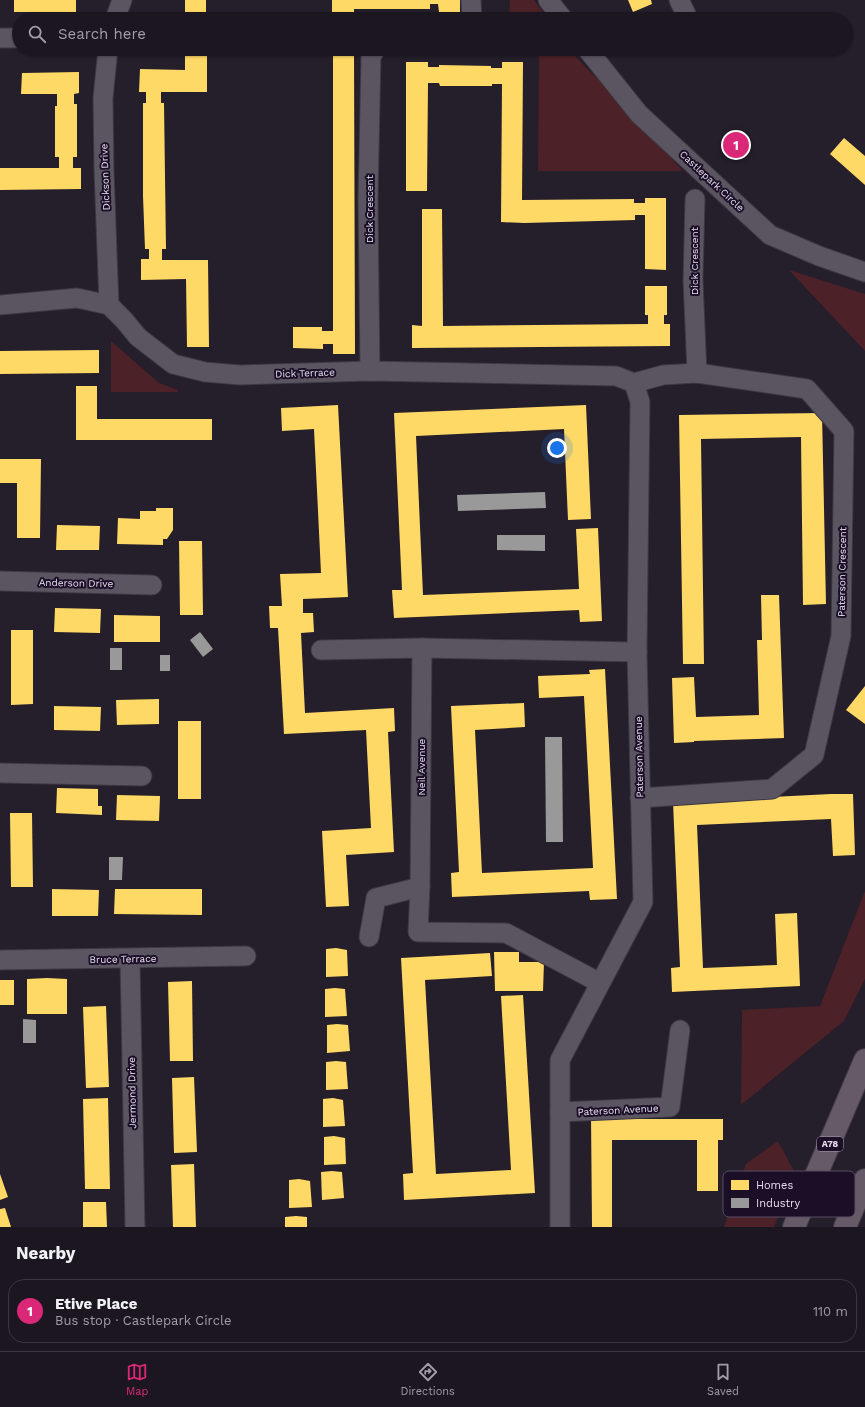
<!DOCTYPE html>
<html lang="en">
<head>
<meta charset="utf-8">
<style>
  body { margin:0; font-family:"Work Sans",sans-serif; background:#29232d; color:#f1f3f6 }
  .you { position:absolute; left:557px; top:448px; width:14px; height:14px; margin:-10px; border:3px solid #fff; border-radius:50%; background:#1a73e8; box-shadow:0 0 0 6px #1a73e833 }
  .badge { display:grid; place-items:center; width:26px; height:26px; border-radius:50%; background:#db2777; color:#fff; font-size:13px; font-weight:700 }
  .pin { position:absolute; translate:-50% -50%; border:2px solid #fff; box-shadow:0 1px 4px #0006 }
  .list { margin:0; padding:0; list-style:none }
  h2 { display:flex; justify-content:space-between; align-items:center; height:52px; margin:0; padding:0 16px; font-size:17px }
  h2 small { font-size:13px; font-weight:400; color:#a09fa5 }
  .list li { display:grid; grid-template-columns:26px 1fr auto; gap:12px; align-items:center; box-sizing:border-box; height:64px; margin:0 8px 8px; padding:0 8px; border:1px solid #3a353e; border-radius:16px }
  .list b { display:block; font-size:15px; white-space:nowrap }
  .list p { margin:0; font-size:13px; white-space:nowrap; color:#a09fa5 }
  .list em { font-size:13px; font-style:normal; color:#a09fa5 }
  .icon { flex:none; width:22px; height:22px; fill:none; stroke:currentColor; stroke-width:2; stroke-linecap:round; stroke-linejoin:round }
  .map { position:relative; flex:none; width:865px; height:1227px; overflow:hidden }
  .search { position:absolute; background:#1c1620; box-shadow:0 1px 3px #0004; left:12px; right:12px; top:12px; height:44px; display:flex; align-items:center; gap:10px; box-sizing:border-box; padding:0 14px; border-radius:22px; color:#a09fa5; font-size:15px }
  .sheet { height:124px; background:#1c1620 }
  nav { display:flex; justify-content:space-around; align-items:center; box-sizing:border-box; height:56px; border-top:1px solid #3a353e; background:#1c1620; font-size:11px; color:#a09fa5 }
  nav a { display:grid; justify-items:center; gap:2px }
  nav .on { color:#db2777 }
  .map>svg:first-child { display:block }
  .green { fill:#4c2127 }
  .homes { fill:#ffd966 }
  .industry { fill:#999 }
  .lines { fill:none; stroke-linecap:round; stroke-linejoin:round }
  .street-casing { stroke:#3d3843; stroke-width:21 }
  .highway-casing { stroke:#3d3843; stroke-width:24 }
  .street { stroke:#5b5561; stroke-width:19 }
  .highway { stroke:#655a66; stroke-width:22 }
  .labels { text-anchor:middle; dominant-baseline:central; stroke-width:4; stroke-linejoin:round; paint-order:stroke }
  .shield { fill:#1b0f27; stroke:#aaa1b4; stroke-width:1 }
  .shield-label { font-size:9px; font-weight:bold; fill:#e7e0f1 }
  .street-label { font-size:10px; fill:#e7e0f1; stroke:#1b0f27 }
  .key { fill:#1b0f27; stroke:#584e64; stroke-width:1 }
  .key-label { font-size:11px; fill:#e7e0f1 }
</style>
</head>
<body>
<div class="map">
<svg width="865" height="1227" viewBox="0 0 865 1227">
  <rect width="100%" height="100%" fill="#251e2b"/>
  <g class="green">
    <path d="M510,0h24l14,19h-39z"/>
    <path d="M539,49h31l7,9 35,36 71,77h-145z"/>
    <path d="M789,270l76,24v57z"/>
    <path d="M111,341l48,42 19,7v2h-67z"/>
    <path d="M865,891v88l-21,42 -103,84 1,-95 78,-4z"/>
    <path d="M778,1141l18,34 -22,52h-50l22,-63z"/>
  </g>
  <g class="homes">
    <rect x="14" y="0" width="62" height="12"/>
    <rect x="185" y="0" width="21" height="19"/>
    <path d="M332,0h128v12h-21l-1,-8h-8v5h-76v10h-22z"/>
    <path d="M628,0h23l1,4 -19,8z"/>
    <path d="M185,49h22v43h-46v11h3l2,146h-4v11h46l1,87h-22l-1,-68 -45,1v-21h8v-10h-4l-2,-53v-93h3v-11h-7l1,-23 45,1z"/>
    <path d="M333,49h21l1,305h-22v-10h-10v5l-30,-1v-21h29v4h11z"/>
    <path d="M406,62h22v5h11v-2l52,1v2h11v-6h21l-1,138 112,-1v4h11v-5h21v72l-21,-1v-54h-10v5l-111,3 -23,-1 1,-138h-10v2h-52l-1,-3h-11l-1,108h-21z"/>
    <path d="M79,72v21l-5,1v10h3v53h-4v11h8v21l-81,1v-22h59v-11h-4v-51h2v-12h-36l1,-21z"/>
    <path d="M844,138l21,18v29l-35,-31z"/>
    <path d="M422,209h20l1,117 205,-2v-9h-3v-29h22v29h-3v9h6v22l-258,2v-23l10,1z"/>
    <path d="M99,350v23l-99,1v-23z"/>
    <path d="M76,386h21v33h115v21h-136z"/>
    <path d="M338,405l10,192 -45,2v14h10l1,19 -13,1 4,80 89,-5 1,23 -7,1 6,120 -48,3 3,51 -23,1 -4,-76 49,-3 -5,-98 -82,4 -6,-106h-8l-1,-22h13l-2,-32 41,-1 -7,-144 -32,2 -1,-23z"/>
    <path d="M586,405l5,114 -23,1 -4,-91 -148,7 7,159 156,-6 -3,-60 22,-1 4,93 -22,1 -1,-12 -185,8 -2,-28h10l-8,-177z"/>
    <path d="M822,413l4,191 -23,1 -2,-168 -100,2 3,225h-21l-4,-249z"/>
    <path d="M0,459h41l-1,79h-23v-55h-17z"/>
    <path d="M156,508h17v22l-6,9h-4v6l-46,-1 1,-26 22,1v-8h16z"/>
    <path d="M57,525l43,1 -1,24h-43z"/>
    <path d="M179,541h23l1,74h-23z"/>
    <path d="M761,595h18l5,143 -90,3v1l-20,1 -2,-65 22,-1 2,40 63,-2 -2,-75h5z"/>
    <path d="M55,608l46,1 -1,24 -46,-1z"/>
    <path d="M114,615l46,1v26h-46z"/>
    <path d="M11,630h22v74l-22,1z"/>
    <path d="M605,669l12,230 -27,1 -1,-9 -137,6 -1,-24 8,-1 -8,-166 73,-3 1,24 -50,3 7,143 111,-5 -9,-172 -45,2 -1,-22 52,-2 -1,-4z"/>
    <path d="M865,686v38l-19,-14z"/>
    <path d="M159,699v25l-42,1 -1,-25z"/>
    <path d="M54,706l47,1 -1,24 -46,-1z"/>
    <rect x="178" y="721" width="23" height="78"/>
    <path d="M57,788l41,1v17h4v9l-46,-2z"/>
    <path d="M831,794h22l2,61 -22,1 -2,-37 -134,6 6,143 74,-3 -2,-51 22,-1 3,73 -128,6 -1,-24 9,-1 -7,-165z"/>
    <path d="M117,795l43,1 -1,25 -43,-1z"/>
    <path d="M10,813h22l1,74h-22z"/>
    <path d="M52,889l47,1 -1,26h-46z"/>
    <path d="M115,889h87v26l-88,-1z"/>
    <path d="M336,948l11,2 1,26 -22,1v-28z"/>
    <path d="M494,952h25v10h25l-1,29h-48z"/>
    <path d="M490,953l2,23 -67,4 11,194 75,-4 -10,-174 22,-1 12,198 -131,7 -1,-26 10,-1 -12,-215z"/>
    <path d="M47,978l20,1v35h-40v-35z"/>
    <rect x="0" y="980" width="14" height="25"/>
    <path d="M192,981l1,80h-23l-2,-79z"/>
    <path d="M335,988l10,1 2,27 -22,1v-28z"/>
    <path d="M106,1006l3,81 -23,1 -3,-81z"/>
    <path d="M337,1024l11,1 2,26 -23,2v-28z"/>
    <path d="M336,1061l10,1 2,27 -22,1v-28z"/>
    <path d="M194,1077l3,75 -23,1 -2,-75z"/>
    <path d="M108,1098l2,91h-25l-2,-90z"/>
    <path d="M333,1098l10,2 2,26 -22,1v-28z"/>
    <path d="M591,1115h20v4h112v21h-5v51h-21v-51h-85v87h-20z"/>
    <path d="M334,1136l11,2 1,26 -22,1v-28z"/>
    <path d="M194,1164l2,63h-23l-2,-62z"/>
    <path d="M332,1171l10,1 2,26 -22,2 -1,-28z"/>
    <path d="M0,1174l8,23 -8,3z"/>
    <path d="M299,1179l11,2 2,26 -23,1v-28z"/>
    <path d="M83,1202h23l1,25h-24z"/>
    <path d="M5,1208l6,19h-11v-18z"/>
    <path d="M296,1216l11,1v10h-22v-10z"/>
  </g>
  <g class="industry">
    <path d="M545,492l1,16 -88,3 -1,-16z"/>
    <path d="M497,535h48v16l-48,-1z"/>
    <path d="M200,632l13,17 -10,8 -13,-17z"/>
    <rect x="110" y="648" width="12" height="22"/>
    <rect x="160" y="655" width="10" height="16"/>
    <path d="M545,737h17l1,105h-17z"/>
    <path d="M109,857h14l-1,23h-13z"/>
    <path d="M23,1019l13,1v23h-13z"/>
  </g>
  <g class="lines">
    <g class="street-casing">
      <g id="street">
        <path d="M471,0l1,19"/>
        <path d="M548,0l15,19"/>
        <path d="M679,0l7,14"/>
        <path d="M115,19l7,-19"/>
        <path d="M0,38h19"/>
        <path d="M108,49l-5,49 1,73 5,134"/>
        <path d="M587,49l52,65 131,121 49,21 46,16"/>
        <path d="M695,199l-2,81 4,93"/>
        <path d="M0,305l77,-7 32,7 15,15 14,17 35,27 32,8 35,3 130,-4 246,5 18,7"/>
        <path d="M370,371l-2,-171 3,-144 5,-7"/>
        <path d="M634,383l29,-8 34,-2 110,16 37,42 -3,205 -27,119 -42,34 -132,9"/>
        <path d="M0,581l152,4"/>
        <path d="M422,648l-2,239 -2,45 88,1 94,50"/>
        <path d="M321,650l101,-2 215,4"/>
        <path d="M0,773l142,3"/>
        <path d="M369,937l7,-39 44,-11"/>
        <path d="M130,959l5,268"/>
        <path d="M0,960l246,-4"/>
        <path d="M560,1112l110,-5 10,-77"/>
        <path d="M560,1227v-167l83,-158 -6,-250 3,-250 -6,-19"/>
      </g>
    </g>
    <g class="highway-casing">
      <g id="highway">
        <path d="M794,1227l71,-167"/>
        <path d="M845,1227l20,-47"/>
      </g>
    </g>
    <use href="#street" class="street"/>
    <use href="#highway" class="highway"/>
  </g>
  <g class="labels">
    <rect class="shield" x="817" y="1137" width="26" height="14" rx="3"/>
    <g class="shield-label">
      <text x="830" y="1144">A78</text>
    </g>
    <g class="street-label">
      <text transform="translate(105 177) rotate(-92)">Dickson Drive</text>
      <text transform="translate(712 181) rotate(43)">Castlepark Circle</text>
      <text transform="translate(369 209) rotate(-90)">Dick Crescent</text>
      <text transform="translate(694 261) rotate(-90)">Dick Crescent</text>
      <text transform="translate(305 373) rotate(-2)">Dick Terrace</text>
      <text transform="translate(842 572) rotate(-89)">Paterson Crescent</text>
      <text transform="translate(76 583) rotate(1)">Anderson Drive</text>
      <text transform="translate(639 757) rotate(-91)">Paterson Avenue</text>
      <text transform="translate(421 767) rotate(-90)">Neil Avenue</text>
      <text transform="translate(123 959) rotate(-1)">Bruce Terrace</text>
      <text transform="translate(132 1093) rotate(-91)">Jermond Drive</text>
      <text transform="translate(618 1110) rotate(-3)">Paterson Avenue</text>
    </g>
  </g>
  <rect x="723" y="1171" width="132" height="46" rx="6" class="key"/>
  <rect x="731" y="1180" width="18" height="10" fill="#ffd966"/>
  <rect x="731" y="1198" width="18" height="10" fill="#999"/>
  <g class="key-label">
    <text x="756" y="1189">Homes</text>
    <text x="756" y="1207">Industry</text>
  </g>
</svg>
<div class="you"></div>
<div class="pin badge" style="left:736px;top:145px">1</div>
<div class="search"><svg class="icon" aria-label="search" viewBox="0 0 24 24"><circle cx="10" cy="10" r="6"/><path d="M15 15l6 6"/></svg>Search here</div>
</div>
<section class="sheet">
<h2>Nearby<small></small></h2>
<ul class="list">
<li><span class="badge">1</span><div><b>Etive Place</b><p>Bus stop · Castlepark Circle</p></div><em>110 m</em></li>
</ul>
</section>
<nav>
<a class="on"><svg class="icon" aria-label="map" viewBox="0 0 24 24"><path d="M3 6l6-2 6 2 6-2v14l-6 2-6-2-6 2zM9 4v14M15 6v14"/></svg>Map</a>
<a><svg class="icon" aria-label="directions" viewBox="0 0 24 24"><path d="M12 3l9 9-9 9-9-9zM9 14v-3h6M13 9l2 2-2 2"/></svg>Directions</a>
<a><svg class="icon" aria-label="saved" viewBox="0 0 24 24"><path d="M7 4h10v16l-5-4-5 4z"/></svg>Saved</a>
</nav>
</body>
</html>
